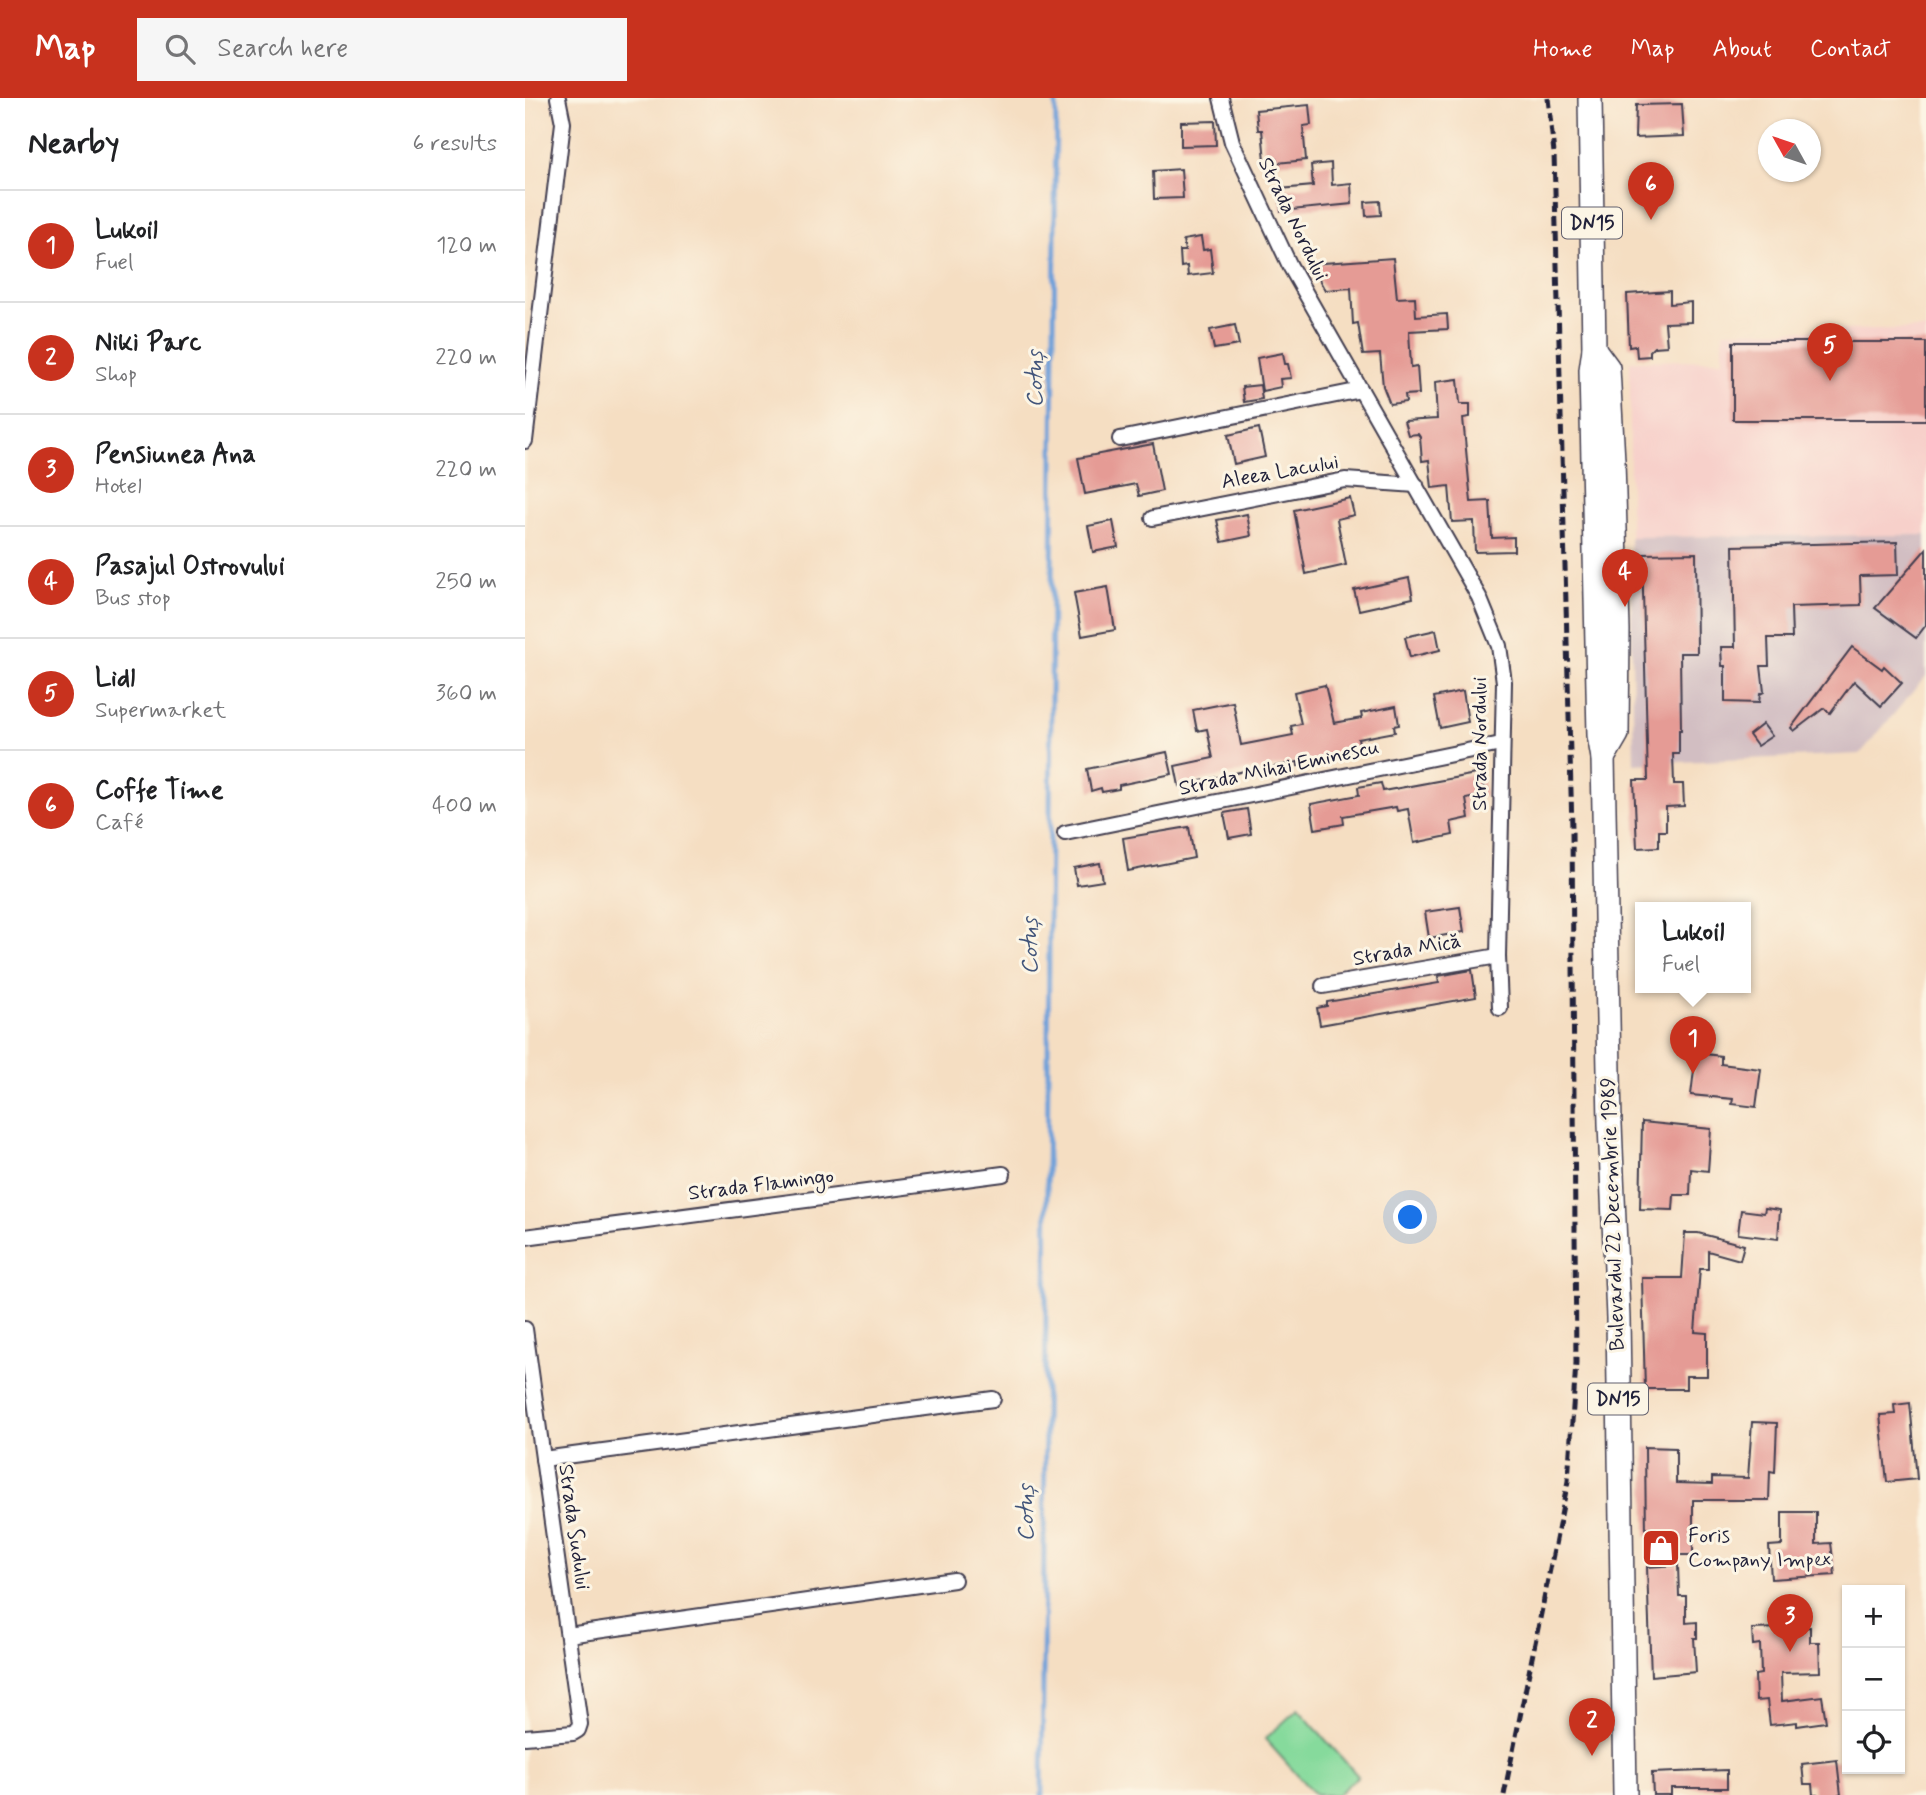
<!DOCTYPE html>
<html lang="en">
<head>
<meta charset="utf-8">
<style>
  body { margin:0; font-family:Mynerve,sans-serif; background:#f6f6f6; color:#202124 }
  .controls { position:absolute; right:21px; bottom:21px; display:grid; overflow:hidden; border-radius:0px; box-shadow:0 2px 5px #0004 }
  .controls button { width:63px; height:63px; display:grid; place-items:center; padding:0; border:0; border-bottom:2px solid #e0e0e0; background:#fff; color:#202124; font:35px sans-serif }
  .compass { position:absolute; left:1233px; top:21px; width:63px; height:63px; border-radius:50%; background:#fff; box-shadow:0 2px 5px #0004; rotate:310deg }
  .you { position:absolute; left:886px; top:1120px; width:24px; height:24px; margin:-18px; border:5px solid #fff; border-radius:50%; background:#1a73e8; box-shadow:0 0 0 10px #1a73e833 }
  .badge { display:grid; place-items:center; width:46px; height:46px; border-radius:50%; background:#c8321e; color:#fff; font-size:23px; font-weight:700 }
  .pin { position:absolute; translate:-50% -58px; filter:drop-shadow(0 2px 4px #0008) }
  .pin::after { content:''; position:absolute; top:37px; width:24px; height:21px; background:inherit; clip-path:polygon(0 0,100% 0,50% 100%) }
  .popup { position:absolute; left:1110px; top:804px; width:116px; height:91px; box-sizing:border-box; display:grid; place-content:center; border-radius:0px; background:#fff; filter:drop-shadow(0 2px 5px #0005); font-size:23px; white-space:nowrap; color:#757577 }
  .popup b { font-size:26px; color:#202124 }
  .popup::after { content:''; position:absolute; left:50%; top:100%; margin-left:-14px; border:14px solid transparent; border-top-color:#fff }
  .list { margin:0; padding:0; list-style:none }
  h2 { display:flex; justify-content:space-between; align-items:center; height:91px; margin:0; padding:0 28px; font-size:30px }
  h2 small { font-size:23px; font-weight:400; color:#757577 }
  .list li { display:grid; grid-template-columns:46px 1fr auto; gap:21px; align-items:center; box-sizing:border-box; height:112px; padding:0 28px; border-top:2px solid #e0e0e0 }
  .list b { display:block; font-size:26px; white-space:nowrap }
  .list p { margin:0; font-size:23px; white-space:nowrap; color:#757577 }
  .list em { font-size:23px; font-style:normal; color:#757577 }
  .icon { flex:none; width:38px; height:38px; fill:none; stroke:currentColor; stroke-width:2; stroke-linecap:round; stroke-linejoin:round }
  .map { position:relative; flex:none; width:1401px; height:1697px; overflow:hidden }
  header { display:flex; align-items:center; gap:42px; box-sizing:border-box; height:98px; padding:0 35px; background:#c8321e; color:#fff }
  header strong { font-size:33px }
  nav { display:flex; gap:38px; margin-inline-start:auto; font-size:24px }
  .search { width:490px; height:63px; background:#f6f6f6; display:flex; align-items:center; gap:18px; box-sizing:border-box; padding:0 24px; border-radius:0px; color:#757577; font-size:26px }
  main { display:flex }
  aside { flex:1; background:#fff }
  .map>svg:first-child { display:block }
  .built { fill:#f7d0ca }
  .industrial { fill:#d2bec2 }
  .green { fill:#86da9c; stroke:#547e6c; stroke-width:2 }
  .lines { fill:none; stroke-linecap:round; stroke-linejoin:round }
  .stream { stroke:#6fa0d9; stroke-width:5 }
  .building { fill:#e59b95 }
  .minor-casing { stroke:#423e4f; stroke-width:18 }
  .primary-casing { stroke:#423e4f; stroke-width:26 }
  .minor { stroke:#fff; stroke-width:14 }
  .primary { stroke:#fff; stroke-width:23 }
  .rail { stroke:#22223b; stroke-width:5; stroke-dasharray:10 5; stroke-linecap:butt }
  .labels { text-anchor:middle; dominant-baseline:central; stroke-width:6; stroke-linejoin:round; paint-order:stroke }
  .shield { fill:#fcf5e5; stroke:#63616e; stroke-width:2 }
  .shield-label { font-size:19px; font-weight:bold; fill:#22223b }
  .street-label { font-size:21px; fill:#22223b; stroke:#fcf5e5 }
  .poi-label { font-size:21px; fill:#22223b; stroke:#fcf5e5; text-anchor:start }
  .water-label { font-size:23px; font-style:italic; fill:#41547a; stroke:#fcf5e5 }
</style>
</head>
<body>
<header>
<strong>Map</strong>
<div class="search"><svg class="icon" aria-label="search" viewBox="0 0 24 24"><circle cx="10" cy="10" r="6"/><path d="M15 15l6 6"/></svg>Search here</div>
<nav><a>Home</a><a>Map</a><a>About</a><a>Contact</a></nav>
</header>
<main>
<aside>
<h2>Nearby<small>6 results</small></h2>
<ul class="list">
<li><span class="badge">1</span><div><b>Lukoil</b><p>Fuel</p></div><em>120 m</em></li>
<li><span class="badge">2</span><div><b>Niki Parc</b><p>Shop</p></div><em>220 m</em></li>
<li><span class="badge">3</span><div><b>Pensiunea Ana</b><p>Hotel</p></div><em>220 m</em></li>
<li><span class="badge">4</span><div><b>Pasajul Ostrovului</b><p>Bus stop</p></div><em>250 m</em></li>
<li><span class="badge">5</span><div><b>Lidl</b><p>Supermarket</p></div><em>360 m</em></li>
<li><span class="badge">6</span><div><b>Coffe Time</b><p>Café</p></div><em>400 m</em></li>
</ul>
</aside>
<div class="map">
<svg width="1401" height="1697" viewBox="0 0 1401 1697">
  <rect width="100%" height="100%" fill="#fcf5e5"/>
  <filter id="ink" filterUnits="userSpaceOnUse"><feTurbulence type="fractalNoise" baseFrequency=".0143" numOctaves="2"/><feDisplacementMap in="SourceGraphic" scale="14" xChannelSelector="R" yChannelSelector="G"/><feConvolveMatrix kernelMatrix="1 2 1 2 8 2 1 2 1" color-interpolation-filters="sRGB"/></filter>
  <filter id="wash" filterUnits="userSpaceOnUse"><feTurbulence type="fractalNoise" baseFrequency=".00686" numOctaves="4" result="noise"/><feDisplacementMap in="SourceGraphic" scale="28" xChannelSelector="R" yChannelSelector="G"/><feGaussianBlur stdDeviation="1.57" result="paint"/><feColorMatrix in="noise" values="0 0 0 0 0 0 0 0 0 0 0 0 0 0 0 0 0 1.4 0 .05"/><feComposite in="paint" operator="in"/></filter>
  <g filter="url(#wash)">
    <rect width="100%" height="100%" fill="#f5dec2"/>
    <path class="built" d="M1401,231v206l-296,2v-176l93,-1v-29z"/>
    <path class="industrial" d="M1401,437v141l-66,78 -226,10 -4,-227z"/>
    <path class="green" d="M773,1611l60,67 -21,19h-22l-50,-56z"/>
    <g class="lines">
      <path class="stream" d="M517,1697l14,-1697"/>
    </g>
    <g id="blocks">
      <g class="building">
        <path d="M1157,6l2,32 -49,2 1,-33z"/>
        <path d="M784,7l2,20 -8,1 3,34 -29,3v-4l-12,1 -3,-30h-4l-2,-20z"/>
        <path d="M690,23l1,24 -35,1v-24z"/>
        <path d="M806,65l1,22 19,-2 1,21 -71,7 -1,-22 33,-3 -2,-21z"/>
        <path d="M656,71l2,29 -29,1 -1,-28z"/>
        <path d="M855,103l1,14 -15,1 -1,-14z"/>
        <path d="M676,139l2,13 7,-1 3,24 -25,3 -1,-10 -6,1 -1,-16h5l-2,-11z"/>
        <path d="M868,160l4,40 18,-1 1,19 31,-2 1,15 -39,2 2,36 6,-1 2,28 -14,1 1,7 -16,2 -7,-18 -3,-32 -17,1 -5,-32 -5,1 -2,-36 -26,2 -15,-26z"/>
        <path d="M1145,193v13l21,-2v20l-26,1 2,23 -13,1 -4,4v5l-13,1 -1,-11 -7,1 -2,-53z"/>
        <path d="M710,227l4,20 -25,4 -4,-19z"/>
        <rect x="1208" y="244" width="193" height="78"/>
        <path d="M758,255l2,11h3l3,14 -11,1 1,8 -19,4 -5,-33z"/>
        <path d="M933,281l2,25h10v13l-7,1 8,84 19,-1 2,37 22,-1v14l-39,1 -1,-31 -22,1 -3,-36 -17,2 -3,-28 -7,1 -2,-24 -2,-3 -10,1 -4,-14 33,-2 -2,-37z"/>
        <path d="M735,287l2,14 -18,3 -2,-15z"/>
        <path d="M734,330l6,29 -31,7 -6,-29z"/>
        <path d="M628,346l9,47 -23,5 -3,-12 -51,10 -7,-36z"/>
        <path d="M825,400l4,17 -17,4 9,46 -40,9 -12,-64z"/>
        <path d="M722,416l4,22 -29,6 -5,-22z"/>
        <path d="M588,423l5,26 -25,5 -5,-26z"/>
        <path d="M1372,444l1,33 -38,1 1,29 -70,2 1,31h-24l1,28h-8l3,26 -4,2 -1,9 -34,-1v-36h-3l-1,-19h14l-2,-101z"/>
        <path d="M1401,451v76l-10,13 -41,-30z"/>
        <path d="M1171,455l1,100h-17l1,77h-2v24h-6l1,30h9l1,22 -18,1v24h-7v16l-22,1 -3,-68h14l-6,-226z"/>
        <path d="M884,480l4,20 -54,12 -5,-20z"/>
        <path d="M583,489l7,43 -33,6 -8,-43z"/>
        <path d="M911,532l4,20 -30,7 -5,-20z"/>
        <path d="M1327,549l30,22 2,-3 18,17 -21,23 -27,-25 -24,32 -6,-5 -30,23 -3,-3z"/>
        <path d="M800,587l9,38 28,-5 -1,-5 35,-7 3,19 -5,1 1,6 -37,7 2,11 -33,6 1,5 -30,5v-4l-44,9 -1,-2 -74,17 -4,-20 38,-8 -6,-29 -10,2 -4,-21 40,-8 8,43 52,-10 -2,-9 10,-2 -7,-32z"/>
        <path d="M938,593l5,31 -28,6 -6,-31z"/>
        <path d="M1238,626l9,12 -15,10 -8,-11z"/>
        <path d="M642,654l5,22 -53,11v4l-17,3 -1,-4 -10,3 -4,-22z"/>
        <path d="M956,675l4,22 -19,4 3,19 -18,4 2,13 -39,8 -6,-34 -11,2 -1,-4 -53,9 1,8 -29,5 -4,-25 48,-9 -1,-8 23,-4 2,8z"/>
        <path d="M722,711l4,25 -22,4 -5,-25z"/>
        <path d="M664,729l5,31 -66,13 -5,-33z"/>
        <path d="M575,765l3,18 -26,4 -3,-17z"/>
        <path d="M935,809l4,25 -35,6 -4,-26z"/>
        <path d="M947,872l4,27 -156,28 -3,-17 10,-2v-4l112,-19 -1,-7z"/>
        <path d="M1171,955l25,3v8l40,5 -5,38 -24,-3 1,-5 -42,-4z"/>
        <path d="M1117,1024l69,7 -3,42 -17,-2 -1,26h-16l-1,15 -33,-1z"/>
        <path d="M1240,1110l15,2 -2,29 -40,-5 3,-24 23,3z"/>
        <path d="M1160,1135h13l46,12 -4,15 -32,-9v18h-8l-5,63 12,1v43h-21v13h-41l-3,-111h40z"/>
        <path d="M1385,1305l7,76 -30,3 -7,-67 15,-1 -1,-9z"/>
        <path d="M1227,1324l25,1 -2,49 -5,-1 -1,29h-76v55h-17v-19h-30l-1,-89 31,1v35l36,1v-7l36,1z"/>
        <path d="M1257,1414h34v32l15,-1 4,32 -64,4 -2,-33 13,-1z"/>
        <path d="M1153,1467l1,31h7v27l11,-1v16h-3l2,34 -45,4 -4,-109z"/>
        <path d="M1285,1529v15h9l1,30 -39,1 1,28 40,-5 4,26 -29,4v-4l-27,3 -3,-25 -11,1 -1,-26 6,-1 -1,-30 -7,1 -1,-16z"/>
        <path d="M1312,1662l4,35h-28l-1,-11h-8l-2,-20z"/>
        <path d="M1202,1672v18h-56v7h-18l-1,-22z"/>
      </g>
    </g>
  </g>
  <g filter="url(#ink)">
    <use href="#blocks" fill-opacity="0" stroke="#423e4f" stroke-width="2"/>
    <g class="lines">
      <g class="minor-casing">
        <g id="minor">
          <path d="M696,0l11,44 58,124 189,331 20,49 5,36 -6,274 2,52"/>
          <path d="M595,341l241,-49"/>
          <path d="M0,343l38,-318 -5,-25"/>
          <path d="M628,420l192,-38 71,5"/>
          <path d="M540,735l436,-89"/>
          <path d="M798,888l175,-30"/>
          <path d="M0,1139l478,-63"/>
          <path d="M0,1231l55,395 -2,6 -5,3 -48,4"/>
          <path d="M18,1361l450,-60"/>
          <path d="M43,1537l386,-55"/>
        </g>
      </g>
      <g class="primary-casing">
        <g id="primary">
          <path d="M1065,0l4,251 -3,21 8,365 4,23 7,366 8,194 7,477"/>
          <path d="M1069,251l14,19 5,93 5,169 -1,104 -14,24"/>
        </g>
      </g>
      <use href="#minor" class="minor"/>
      <use href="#primary" class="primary"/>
      <path class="rail" d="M979,1697l64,-314 8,-118 -4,-534 -18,-676 -6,-55"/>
    </g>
  </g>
  <defs>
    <g id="shop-square" transform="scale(2.0125)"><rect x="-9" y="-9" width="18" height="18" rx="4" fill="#c8321e" stroke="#fcf5e5"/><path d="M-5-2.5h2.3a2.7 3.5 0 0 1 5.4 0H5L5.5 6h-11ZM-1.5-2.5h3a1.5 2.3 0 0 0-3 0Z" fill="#fff"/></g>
  </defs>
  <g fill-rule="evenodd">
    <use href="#shop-square" x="1136" y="1450"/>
  </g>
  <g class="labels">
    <g class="shield">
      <rect x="1037" y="109.5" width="60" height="31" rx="5"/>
      <rect x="1063" y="1285.5" width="60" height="31" rx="5"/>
    </g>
    <g class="shield-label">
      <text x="1067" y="125">DN15</text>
      <text x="1093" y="1301">DN15</text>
    </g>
    <g class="street-label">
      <text transform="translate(768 121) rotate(64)">Strada Nordului</text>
      <text transform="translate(755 374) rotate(-10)">Aleea Lacului</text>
      <text transform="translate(955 646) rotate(-90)">Strada Nordului</text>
      <text transform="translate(754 670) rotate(-12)">Strada Mihai Eminescu</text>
      <text transform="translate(882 852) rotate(-10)">Strada Mică</text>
      <text transform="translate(236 1087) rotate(-7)">Strada Flamingo</text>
      <text transform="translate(1088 1116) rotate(-92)">Bulevardul 22 Decembrie 1989</text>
      <text transform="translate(49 1429) rotate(82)">Strada Sudului</text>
    </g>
    <g class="poi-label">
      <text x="1163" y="1438">Foris<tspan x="1163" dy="24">Company Impex</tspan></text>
    </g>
    <g class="water-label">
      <text transform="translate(511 281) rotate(-90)">Cotuș</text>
      <text transform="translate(506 848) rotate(-90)">Cotuș</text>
      <text transform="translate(502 1415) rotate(-90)">Cotuș</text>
    </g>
  </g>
</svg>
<div class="controls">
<button>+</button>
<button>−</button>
<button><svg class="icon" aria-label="locate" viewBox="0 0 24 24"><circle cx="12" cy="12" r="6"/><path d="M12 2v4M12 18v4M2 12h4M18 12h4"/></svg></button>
</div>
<svg class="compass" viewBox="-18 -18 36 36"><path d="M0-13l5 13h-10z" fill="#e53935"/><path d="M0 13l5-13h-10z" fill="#757577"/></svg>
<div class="you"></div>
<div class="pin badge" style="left:1168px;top:976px">1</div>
<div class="popup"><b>Lukoil</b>Fuel</div>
<div class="pin badge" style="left:1067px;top:1658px">2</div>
<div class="pin badge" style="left:1265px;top:1554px">3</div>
<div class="pin badge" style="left:1100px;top:509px">4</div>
<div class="pin badge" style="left:1305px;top:283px">5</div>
<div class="pin badge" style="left:1126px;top:122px">6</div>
</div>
</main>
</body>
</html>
